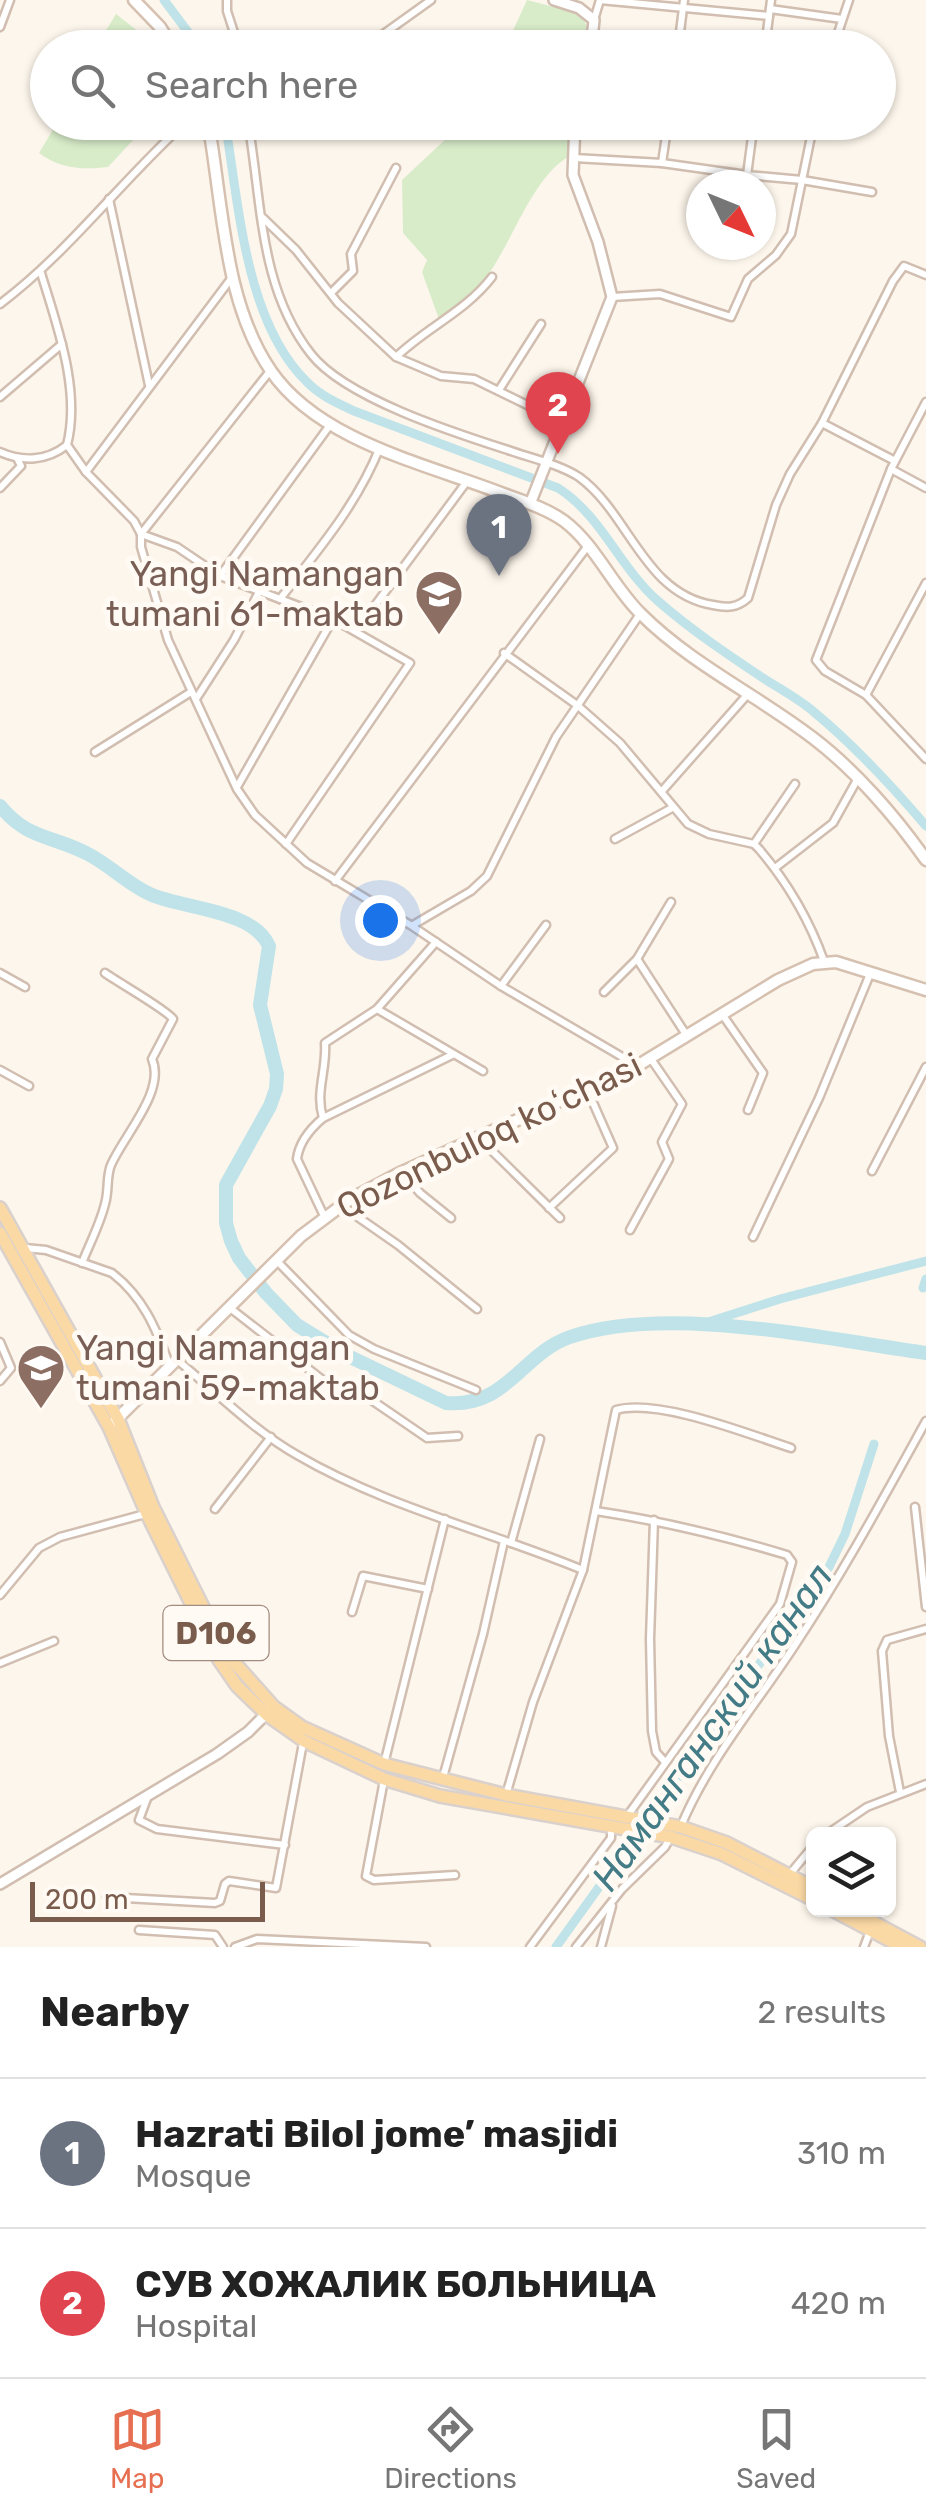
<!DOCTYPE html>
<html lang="en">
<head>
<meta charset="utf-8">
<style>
  body { margin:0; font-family:Rubik,sans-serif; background:#f6f6f6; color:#222 }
  .controls { position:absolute; right:30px; bottom:30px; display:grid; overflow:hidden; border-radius:15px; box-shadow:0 2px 8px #0004 }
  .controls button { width:90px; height:90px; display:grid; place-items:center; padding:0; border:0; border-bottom:2px solid #e0e0e0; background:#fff; color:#222; font:50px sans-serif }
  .compass { position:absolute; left:686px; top:170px; width:90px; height:90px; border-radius:50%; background:#fff; box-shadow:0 2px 8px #0004; rotate:133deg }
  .scale { position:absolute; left:30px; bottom:25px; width:235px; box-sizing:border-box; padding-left:10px; border:5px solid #7a5c4d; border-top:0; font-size:28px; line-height:35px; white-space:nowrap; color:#7a5c4d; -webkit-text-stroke:8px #fffaf3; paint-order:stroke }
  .you { position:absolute; left:380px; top:920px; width:35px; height:35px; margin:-25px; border:8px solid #fff; border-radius:50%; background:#1a73e8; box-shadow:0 0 0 15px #1a73e833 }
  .badge { display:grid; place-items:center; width:65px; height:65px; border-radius:50%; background:#e76f51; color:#fff; font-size:32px; font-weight:700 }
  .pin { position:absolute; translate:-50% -82px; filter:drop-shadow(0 2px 5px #0008) }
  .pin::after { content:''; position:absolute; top:52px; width:35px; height:30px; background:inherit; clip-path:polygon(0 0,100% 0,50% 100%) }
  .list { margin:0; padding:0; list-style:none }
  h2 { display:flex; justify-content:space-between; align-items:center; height:130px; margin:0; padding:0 40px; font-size:42px }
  h2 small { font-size:32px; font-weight:400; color:#767676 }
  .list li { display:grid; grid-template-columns:65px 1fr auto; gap:30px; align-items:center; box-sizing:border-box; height:150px; padding:0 40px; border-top:2px solid #e0e0e0 }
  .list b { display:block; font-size:38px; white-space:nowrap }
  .list p { margin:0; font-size:32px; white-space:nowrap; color:#767676 }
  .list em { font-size:32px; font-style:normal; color:#767676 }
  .icon { flex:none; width:55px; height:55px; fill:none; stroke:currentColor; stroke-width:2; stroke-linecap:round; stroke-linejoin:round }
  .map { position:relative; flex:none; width:926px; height:1947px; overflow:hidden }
  .search { position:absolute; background:#fff; box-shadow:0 2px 8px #0004; left:30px; right:30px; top:30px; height:110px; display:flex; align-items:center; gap:25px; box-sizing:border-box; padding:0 35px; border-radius:55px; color:#767676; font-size:38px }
  .sheet { height:430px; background:#fff }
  nav { display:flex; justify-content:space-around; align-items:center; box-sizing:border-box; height:140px; border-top:2px solid #e0e0e0; background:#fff; font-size:28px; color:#767676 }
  nav a { display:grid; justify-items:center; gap:5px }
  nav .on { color:#e76f51 }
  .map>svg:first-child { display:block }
  .green { fill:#d8ecc9 }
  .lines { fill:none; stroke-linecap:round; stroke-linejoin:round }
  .canal { stroke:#bfe3e8; stroke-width:9 }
  .river { stroke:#bfe3e8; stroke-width:14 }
  .minor-casing { stroke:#d1beb0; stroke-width:11 }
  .tertiary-casing { stroke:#d1beb0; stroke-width:14 }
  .secondary-casing { stroke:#d6c0b0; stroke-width:15 }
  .primary-casing { stroke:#dad1cd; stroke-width:16 }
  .minor { stroke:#fff; stroke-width:6 }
  .tertiary { stroke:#fff; stroke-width:9 }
  .secondary { stroke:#fff; stroke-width:10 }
  .primary { stroke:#fbd9a5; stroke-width:11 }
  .labels { text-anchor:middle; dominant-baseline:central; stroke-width:10; stroke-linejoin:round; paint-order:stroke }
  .shield { fill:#fffaf3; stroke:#a28b7f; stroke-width:2.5 }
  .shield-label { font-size:32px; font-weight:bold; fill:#7a5c4d }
  .education-label { font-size:35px; fill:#785e54; stroke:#fffaf3; text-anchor:end }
  .street-label { font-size:35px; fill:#7a5c4d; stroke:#fffaf3 }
  .water-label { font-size:38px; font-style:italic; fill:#437c86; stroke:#fffaf3 }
</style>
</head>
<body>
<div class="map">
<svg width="926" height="1947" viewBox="0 0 926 1947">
  <rect width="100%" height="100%" fill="#fdf6ec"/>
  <g class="green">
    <path d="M527,0l54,14 7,15 -4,18 -79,1z"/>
    <path d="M116,14l38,30 2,3h-60z"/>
    <path d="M57,123v-1l92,1 -41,44c-25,3 -48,2 -69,-14z"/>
    <path d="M463,123h109l-2,33c-39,20 -59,93 -89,128 -11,14 -27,26 -41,38l-18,-50 5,-12 -24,-27 -1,-53z"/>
  </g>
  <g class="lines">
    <g class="canal">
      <path d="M164,0l36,48"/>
      <path d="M225,122c14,82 20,201 83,261 13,13 29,20 46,28l204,77c44,28 61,79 100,113 33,29 69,53 105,77 17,11 36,21 51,34 41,34 78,74 112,114"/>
      <path d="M923,1288l3,-9"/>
      <path d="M702,1324l78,-25 146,-38"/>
      <path d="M556,1947l273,-380 16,-33 29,-90"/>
    </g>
    <path class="river" d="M0,806c28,34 51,29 86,47 23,11 42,32 66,42 34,14 101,15 117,51l-9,59 17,69 -1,15 -6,17 -44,79v38l5,18 8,17 27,35 31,32 47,29 102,49c61,5 75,-49 124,-66 97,-33 254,2 356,16"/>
    <g class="minor-casing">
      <g id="minor">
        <path d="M227,0v11l12,37"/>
        <path d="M770,9l72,10"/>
        <path d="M594,20l6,-20 169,16"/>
        <path d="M0,27l10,-27"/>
        <path d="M364,48l67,-48"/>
        <path d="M678,48l6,-48"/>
        <path d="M765,48l6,-48"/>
        <path d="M833,48l16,-48"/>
        <path d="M248,122c14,80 11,166 63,232 34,44 144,79 197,96 22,8 51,14 71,27 50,36 65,117 134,128 14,3 24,3 35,-7l28,-93 14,-31 32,-51 71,-142 11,-15 22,9"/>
        <path d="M754,122l-7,53 55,5 70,12"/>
        <path d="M249,129l9,-7"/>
        <path d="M574,158l88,5 6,-41"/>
        <path d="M662,163l85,12"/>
        <path d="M109,199l40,186"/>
        <path d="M263,218l33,32 42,53 58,54 45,19 33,3 88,43"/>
        <path d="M41,273c16,53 40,117 26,172"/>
        <path d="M331,293l22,-22 -2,-17 45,-86"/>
        <path d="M612,297l48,-3 71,23 17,-38 28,-24 15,-21 23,-112"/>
        <path d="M0,304c69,-52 121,-123 186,-182"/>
        <path d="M396,357c31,-30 69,-45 96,-80"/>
        <path d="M270,371l-129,163 36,13 43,29 60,23"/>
        <path d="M499,390l42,-66"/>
        <path d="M0,397l62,-53"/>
        <path d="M926,402l-35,67 -75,191 9,11 41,24 60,64"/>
        <path d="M822,423l73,38"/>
        <path d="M0,452c23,10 47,9 67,-7l19,27 48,49 7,13v13l27,93 69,149 18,26 52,48 105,63 89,60 135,79"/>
        <path d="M891,469l35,19"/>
        <path d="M86,472l147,-196"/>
        <path d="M0,488l21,-22 -4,-8"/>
        <path d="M220,576l110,-151"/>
        <path d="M356,631l112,-151"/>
        <path d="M504,653l73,52 43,38 68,81 21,10 45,10 5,5c29,34 50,70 65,112"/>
        <path d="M866,695l60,-112"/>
        <path d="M196,699l38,-59 25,-48"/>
        <path d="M95,752l96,-60"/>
        <path d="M237,787l96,-168"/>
        <path d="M662,791l85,-96"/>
        <path d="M615,839l57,-31"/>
        <path d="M286,844l124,-181 -77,-44 -53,-20c38,-49 77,-94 100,-152"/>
        <path d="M754,844l41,-60"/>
        <path d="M775,868l58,-45 24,-43"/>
        <path d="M335,881l252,-334"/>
        <path d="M413,925l58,-34 16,-15 69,-139 84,-123"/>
        <path d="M637,959l50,77"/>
        <path d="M0,973l25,14"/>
        <path d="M501,986l45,-61"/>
        <path d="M604,992l33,-33 34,-57"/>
        <path d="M377,1009l106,62"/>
        <path d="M722,1014l41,59 -15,37"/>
        <path d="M0,1070l29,16"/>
        <path d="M323,1118c-8,-26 4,-48 2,-75l52,-34 59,-67"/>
        <path d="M480,1139l80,79"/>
        <path d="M872,1171l54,-104"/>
        <path d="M403,1173l17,20 31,25"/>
        <path d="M342,1206l56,39 79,64"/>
        <path d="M549,1208l64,-60 -26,-59"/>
        <path d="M324,1216l-27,-57c2,-17 13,-30 26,-41l129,-63"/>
        <path d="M630,1230l39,-71 -7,-17 20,-38 -31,-45"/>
        <path d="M753,1237l66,-139 51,-124"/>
        <path d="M25,1248l21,2 66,23c31,24 44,55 57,91"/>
        <path d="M277,1261l72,74 25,14 102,41"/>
        <path d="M82,1263c8,-20 18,-39 23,-59 4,-13 1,-27 6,-39 13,-30 55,-74 41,-106l21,-40c-6,-9 -54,-36 -68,-46"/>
        <path d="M230,1308l94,73 46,18 57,39 31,-2"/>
        <path d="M0,1342l11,26 -11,13"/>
        <path d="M176,1359c39,32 77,71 121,96 89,52 192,76 286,115"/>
        <path d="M915,1507l11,100"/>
        <path d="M215,1509l56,-72"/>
        <path d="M596,1511c66,10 128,25 191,44l5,7 -12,42 -152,211"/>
        <path d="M654,1520l-4,119 2,92 4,21 9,10"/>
        <path d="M511,1543l29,-104"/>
        <path d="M0,1595l39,-47 21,-11 85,-23"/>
        <path d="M352,1612l11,-36 65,13"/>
        <path d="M0,1663l54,-22"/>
        <path d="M384,1764l61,-245"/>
        <path d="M384,1780l-18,96 8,4 81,-5"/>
        <path d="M442,1781l41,-147 21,-93"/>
        <path d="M900,1792l-11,-56 -7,-85 5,-11 39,-11"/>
        <path d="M506,1795l27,-93 50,-132 33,-160c42,-12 132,24 175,38"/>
        <path d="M148,1796l-9,24 18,9 128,16"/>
        <path d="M681,1826c28,-67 75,-121 114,-181 48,-72 89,-148 131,-224"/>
        <path d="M827,1834l40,-27 59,-23"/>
        <path d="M789,1875l25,-30"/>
        <path d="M107,1897l108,6 5,-2 5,-17 4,-3 47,7 27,-145"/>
        <path d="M139,1930l76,5 8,12"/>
        <path d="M235,1947l22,-8 169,8"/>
        <path d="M530,1947l81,-109v-9"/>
        <path d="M576,1947l46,-58 43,-42 5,-9"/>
        <path d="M601,1947l11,-41"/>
        <path d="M864,1947l6,-16"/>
      </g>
    </g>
    <g class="tertiary-casing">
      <g id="tertiary">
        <path d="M554,0l25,8 15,12 -3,28"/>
        <path d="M530,504l82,-207 -14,-55 -25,-67 2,-53"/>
        <path d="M0,1884l217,-130 31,-22 22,-22"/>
      </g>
    </g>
    <g class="secondary-casing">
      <g id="secondary">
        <path d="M134,0l26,27 13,21"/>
        <path d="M208,122c15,81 15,179 63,249 48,70 155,93 230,122 21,8 45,15 63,28 31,23 49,66 77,93 50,50 116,81 172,124 42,32 83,79 113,122"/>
        <path d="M114,1422l187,-186 48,-36 53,-28 235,-106 141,-86 35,-16 23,-2 90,28"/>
      </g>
    </g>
    <g class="primary-casing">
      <g id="primary">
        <path d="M0,1208l118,211 35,88 73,146 48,54 28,20 82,37 122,31 175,32 46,16 87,45"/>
        <path d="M0,1233l109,194 38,87 72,146 18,26 30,29 37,26 80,38 56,17 231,41 51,17 92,46"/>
        <path d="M832,1910l70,37"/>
        <path d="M851,1910l69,37"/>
      </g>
    </g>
    <use href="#minor" class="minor"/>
    <use href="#tertiary" class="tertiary"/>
    <use href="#secondary" class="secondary"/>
    <use href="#primary" class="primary"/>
  </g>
  <defs>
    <g id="school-pin" transform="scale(2.5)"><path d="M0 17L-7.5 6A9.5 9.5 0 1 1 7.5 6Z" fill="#8d6e63" stroke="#fffaf3"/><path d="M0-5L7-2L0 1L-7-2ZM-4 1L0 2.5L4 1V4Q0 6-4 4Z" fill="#fff"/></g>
  </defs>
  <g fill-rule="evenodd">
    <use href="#school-pin" x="439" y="594"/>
    <use href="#school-pin" x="41" y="1368"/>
  </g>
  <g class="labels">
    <rect class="shield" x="163.5" y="1606" width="105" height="54" rx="8"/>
    <g class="shield-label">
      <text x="216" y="1633">D106</text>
    </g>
    <g class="education-label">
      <text x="404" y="574">Yangi Namangan<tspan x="404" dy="40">tumani 61-maktab</tspan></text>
      <text x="76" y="1348" text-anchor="start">Yangi Namangan<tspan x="76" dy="40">tumani 59-maktab</tspan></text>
    </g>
    <g class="street-label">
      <text transform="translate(489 1136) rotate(-26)">Qozonbuloq koʻchasi</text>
    </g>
    <g class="water-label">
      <text transform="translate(712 1727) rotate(-55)">Наманганский канал</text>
    </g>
  </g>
</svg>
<div class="controls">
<button><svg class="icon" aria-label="layers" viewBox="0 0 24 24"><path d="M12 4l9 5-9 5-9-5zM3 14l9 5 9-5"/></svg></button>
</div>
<svg class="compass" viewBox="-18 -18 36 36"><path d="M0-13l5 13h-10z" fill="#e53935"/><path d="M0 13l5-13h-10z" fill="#767676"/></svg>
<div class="scale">200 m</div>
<div class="you"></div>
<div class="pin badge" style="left:499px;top:576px;background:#6b7280">1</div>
<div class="pin badge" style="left:558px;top:454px;background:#e0444e">2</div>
<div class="search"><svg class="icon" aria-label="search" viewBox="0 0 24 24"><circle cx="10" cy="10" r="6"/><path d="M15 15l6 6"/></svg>Search here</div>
</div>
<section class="sheet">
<h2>Nearby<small>2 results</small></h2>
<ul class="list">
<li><span class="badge" style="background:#6b7280">1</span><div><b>Hazrati Bilol jome’ masjidi</b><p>Mosque</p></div><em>310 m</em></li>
<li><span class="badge" style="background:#e0444e">2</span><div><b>СУВ ХОЖАЛИК БОЛЬНИЦА</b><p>Hospital</p></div><em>420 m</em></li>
</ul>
</section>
<nav>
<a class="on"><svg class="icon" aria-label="map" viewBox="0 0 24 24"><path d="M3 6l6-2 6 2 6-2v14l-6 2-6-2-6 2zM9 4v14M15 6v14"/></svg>Map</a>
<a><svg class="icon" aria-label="directions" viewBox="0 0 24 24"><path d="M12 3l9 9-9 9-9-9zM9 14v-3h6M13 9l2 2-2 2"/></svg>Directions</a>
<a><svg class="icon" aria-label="saved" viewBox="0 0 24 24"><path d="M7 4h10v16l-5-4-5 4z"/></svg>Saved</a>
</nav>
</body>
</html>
